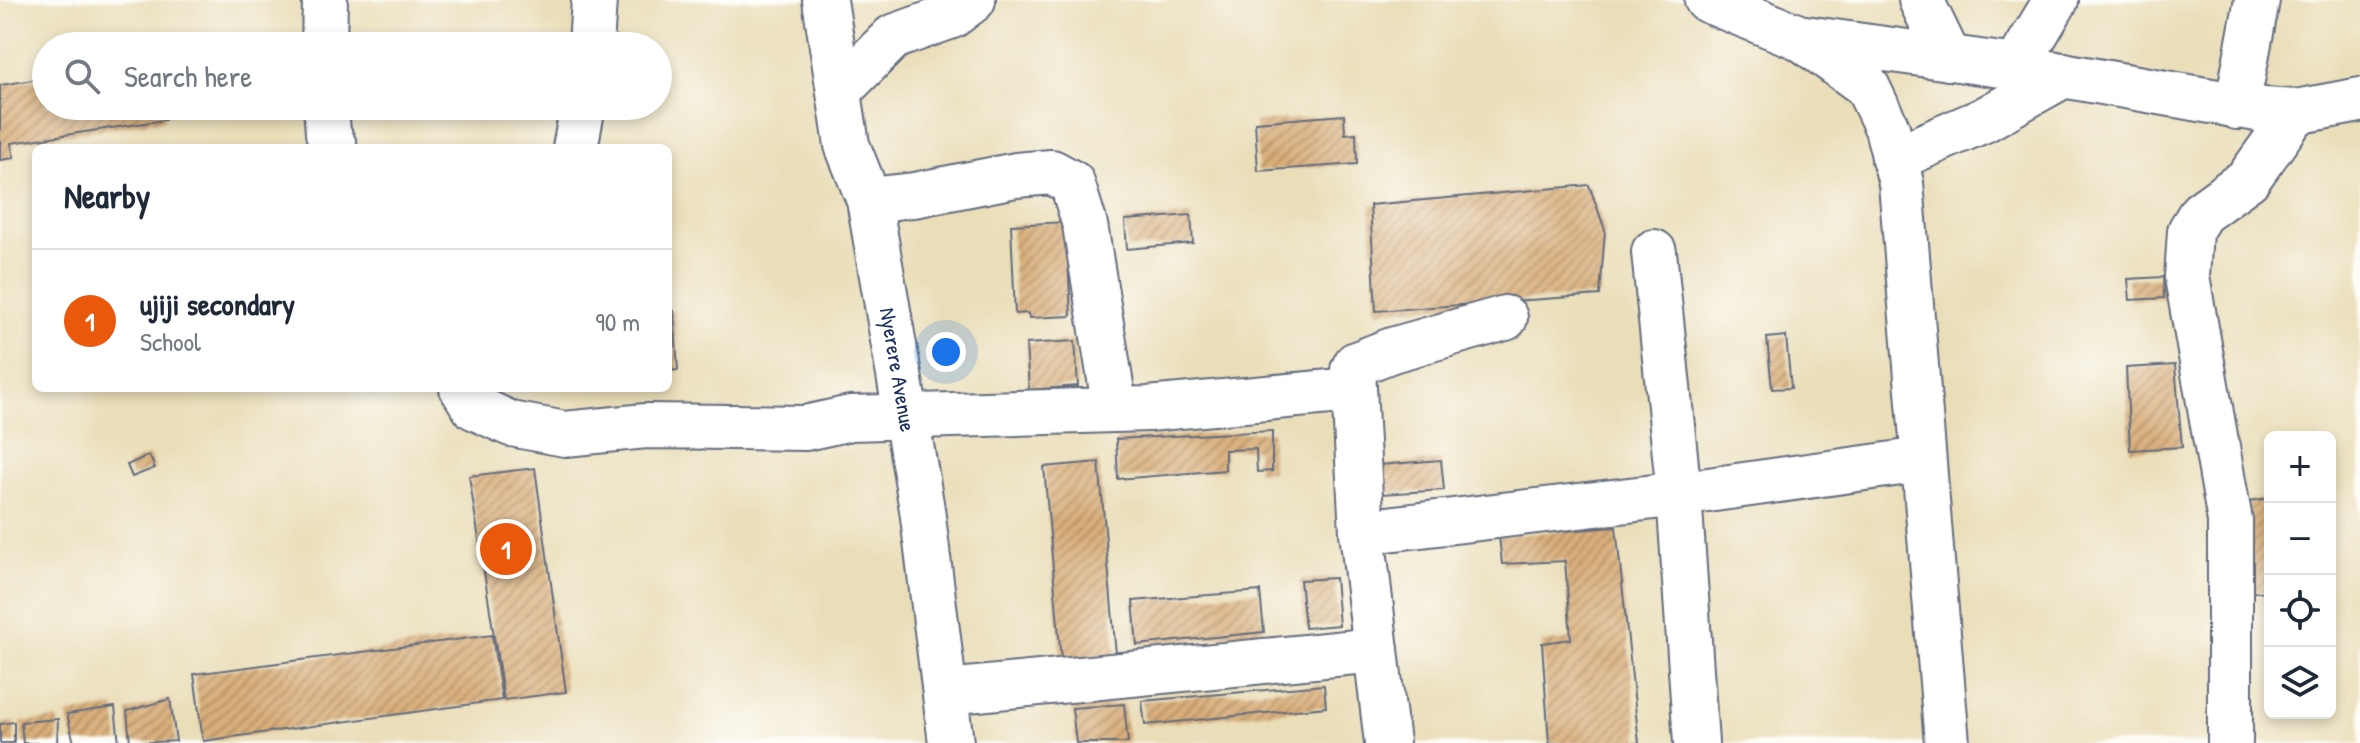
<!DOCTYPE html>
<html lang="en">
<head>
<meta charset="utf-8">
<style>
  body { margin:0; font-family:"Patrick Hand",sans-serif; background:#f2f2f3; color:#1f2937 }
  .controls { position:absolute; right:24px; bottom:24px; display:grid; overflow:hidden; border-radius:12px; box-shadow:0 4px 12px #0003 }
  .controls button { width:72px; height:72px; display:grid; place-items:center; padding:0; border:0; border-bottom:2px solid #e0e1e3; background:#fff; color:#1f2937; font:40px sans-serif }
  .you { position:absolute; left:946px; top:352px; width:28px; height:28px; margin:-20px; border:6px solid #fff; border-radius:50%; background:#1a73e8; box-shadow:0 0 0 12px #1a73e833 }
  .badge { display:grid; place-items:center; width:52px; height:52px; border-radius:50%; background:#ea580c; color:#fff; font-size:26px; font-weight:700 }
  .pin { position:absolute; translate:-50% -50%; border:4px solid #fff; box-shadow:0 2px 8px #0006 }
  .list { margin:0; padding:0; list-style:none }
  h2 { display:flex; justify-content:space-between; align-items:center; height:104px; margin:0; padding:0 32px; font-size:34px }
  h2 small { font-size:26px; font-weight:400; color:#747a83 }
  .list li { display:grid; grid-template-columns:52px 1fr auto; gap:24px; align-items:center; box-sizing:border-box; height:144px; padding:0 32px; border-top:2px solid #e0e1e3 }
  .list b { display:block; font-size:30px; white-space:nowrap }
  .list p { margin:0; font-size:26px; white-space:nowrap; color:#747a83 }
  .list em { font-size:26px; font-style:normal; color:#747a83 }
  .icon { flex:none; width:44px; height:44px; fill:none; stroke:currentColor; stroke-width:2; stroke-linecap:round; stroke-linejoin:round }
  .map { position:relative; flex:none; width:2360px; height:743px; overflow:hidden }
  .search { position:absolute; background:#fff; box-shadow:0 4px 12px #0003; left:32px; top:32px; width:640px; height:88px; display:flex; align-items:center; gap:20px; box-sizing:border-box; padding:0 28px; border-radius:44px; color:#747a83; font-size:30px }
  .panel { position:absolute; background:#fff; box-shadow:0 4px 12px #0003; left:32px; top:144px; width:640px; height:248px; border-radius:12px }
  .map>svg:first-child { display:block }
  .building { fill:url(#building-hatch) }
  .lines { fill:none; stroke-linecap:round; stroke-linejoin:round }
  .minor-casing { stroke:#636c7e; stroke-width:48 }
  .major-casing { stroke:#636c7e; stroke-width:48 }
  .minor { stroke:#fff; stroke-width:44 }
  .major { stroke:#fff; stroke-width:44 }
  .labels { text-anchor:middle; dominant-baseline:central; stroke-width:7; stroke-linejoin:round; paint-order:stroke }
  .street-label { font-size:22px; fill:#1b2f5e; stroke:#fdfcf7 }
</style>
</head>
<body>
<div class="map">
<svg width="2360" height="743" viewBox="0 0 2360 743">
  <defs>
    <pattern id="building-hatch" width="6" height="6" patternUnits="userSpaceOnUse" patternTransform="scale(2)"><rect width="6" height="6" fill="#d9ae79"/><path d="M-1 1l2-2M0 6l6-6M5 7l2-2" fill="none" stroke="#af8e66"/></pattern>
  </defs>
  <rect width="100%" height="100%" fill="#fdfcf7"/>
  <filter id="ink" filterUnits="userSpaceOnUse"><feTurbulence type="fractalNoise" baseFrequency=".0125" numOctaves="2"/><feDisplacementMap in="SourceGraphic" scale="16" xChannelSelector="R" yChannelSelector="G"/><feConvolveMatrix kernelMatrix="1 2 1 2 8 2 1 2 1" color-interpolation-filters="sRGB"/></filter>
  <filter id="wash" filterUnits="userSpaceOnUse"><feTurbulence type="fractalNoise" baseFrequency=".006" numOctaves="4" result="noise"/><feDisplacementMap in="SourceGraphic" scale="32" xChannelSelector="R" yChannelSelector="G"/><feGaussianBlur stdDeviation="1.8" result="paint"/><feColorMatrix in="noise" values="0 0 0 0 0 0 0 0 0 0 0 0 0 0 0 0 0 1.4 0 .05"/><feComposite in="paint" operator="in"/></filter>
  <g filter="url(#wash)">
    <rect width="100%" height="100%" fill="#eadeb9"/>
    <g id="blocks">
      <g class="building">
        <path d="M46,78v28h116l3,14 -154,23 3,15 -14,2v-75z"/>
        <path d="M1344,115l1,19 11,-1 1,31 -99,7 -3,-49z"/>
        <path d="M1589,185l16,45 -5,65 -224,16 -6,-106z"/>
        <path d="M1191,215l2,28 -66,6 -2,-29z"/>
        <path d="M1066,222l5,94 -42,2 -1,-5 -13,1 -4,-89z"/>
        <path d="M2163,277l1,21 -34,2 -2,-21z"/>
        <path d="M674,311l4,59 -10,1v-59z"/>
        <path d="M1786,336l5,52 -19,1 -5,-51z"/>
        <path d="M1075,341l3,45 -49,4 -3,-46z"/>
        <path d="M2175,365l7,82 -52,3 -4,-82z"/>
        <path d="M1272,431v40l-15,1 -1,-23 -31,1v20l-107,9 -2,-40z"/>
        <path d="M149,455l6,13 -23,9 -5,-12z"/>
        <path d="M1441,460l3,30 -62,4 -3,-29z"/>
        <path d="M1099,462l17,193 -55,4 -17,-192z"/>
        <path d="M535,468l31,224 -62,8 -35,-224z"/>
        <path d="M2270,498v94h-19l-3,-91z"/>
        <path d="M1616,527l23,216h-90l-7,-100 29,-4 -6,-78 -63,3 -3,-28z"/>
        <path d="M1335,578l4,47 -34,3 -5,-48z"/>
        <path d="M1260,591l4,41 -127,13 -4,-44z"/>
        <path d="M492,635l10,65 -299,41 -9,-67z"/>
        <path d="M1324,685l2,22 -181,18 -3,-24z"/>
        <path d="M170,699l6,42 -46,2 -3,-32z"/>
        <path d="M1124,704l4,39h-52l-4,-35z"/>
        <path d="M115,707l4,36h-45l-7,-29z"/>
        <path d="M58,719l-1,24h-34l-2,-21z"/>
        <path d="M14,722v21h-14v-19z"/>
      </g>
    </g>
  </g>
  <g filter="url(#ink)">
    <use href="#blocks" fill-opacity="0" stroke="#636c7e" stroke-width="2"/>
    <g class="lines">
      <g class="minor-casing">
        <g id="minor">
          <path d="M1707,0l94,38 66,48 20,42 14,55 46,560"/>
          <path d="M1921,0l28,58"/>
          <path d="M1805,38l211,29 247,43 33,2 64,-12"/>
          <path d="M324,46l1,-46"/>
          <path d="M591,46l3,-46"/>
          <path d="M2016,67l40,-67"/>
          <path d="M839,91l54,-54 59,-21 21,-16"/>
          <path d="M326,106l2,27 7,15"/>
          <path d="M2237,107l20,-107"/>
          <path d="M575,148l8,-42"/>
          <path d="M1894,159l90,-39 80,-45"/>
          <path d="M869,200l45,-5 102,-20 36,-3 20,11 13,42 30,185"/>
          <path d="M1654,252l25,242 17,249"/>
          <path d="M462,388l12,19 37,17 54,10 81,-8 159,2 46,-10 297,-9 204,-19"/>
          <path d="M1362,532l317,-38 243,-34"/>
          <path d="M947,692l429,-42"/>
          <path d="M1387,743l-25,-211 -9,-162 3,-6 36,-14 113,-32"/>
          <path d="M2230,743v-222l-43,-244 3,-46 11,-18 47,-34 48,-67"/>
        </g>
      </g>
      <g class="major-casing">
        <g id="major">
          <path id="s1" d="M825,0l22,145 22,55 53,309 29,234"/>
        </g>
      </g>
      <use href="#minor" class="minor"/>
      <use href="#major" class="major"/>
    </g>
  </g>
  <g class="labels">
    <g class="street-label">
      <text stroke="none"><textPath href="#s1" startOffset="378">Nyerere Avenue</textPath></text>
    </g>
  </g>
</svg>
<div class="controls">
<button>+</button>
<button>−</button>
<button><svg class="icon" aria-label="locate" viewBox="0 0 24 24"><circle cx="12" cy="12" r="6"/><path d="M12 2v4M12 18v4M2 12h4M18 12h4"/></svg></button>
<button><svg class="icon" aria-label="layers" viewBox="0 0 24 24"><path d="M12 4l9 5-9 5-9-5zM3 14l9 5 9-5"/></svg></button>
</div>
<div class="you"></div>
<div class="pin badge" style="left:506px;top:549px">1</div>
<div class="search"><svg class="icon" aria-label="search" viewBox="0 0 24 24"><circle cx="10" cy="10" r="6"/><path d="M15 15l6 6"/></svg>Search here</div>
<section class="panel">
<h2>Nearby<small></small></h2>
<ul class="list">
<li><span class="badge">1</span><div><b>ujiji secondary</b><p>School</p></div><em>90 m</em></li>
</ul>
</section>
</div>
</body>
</html>
